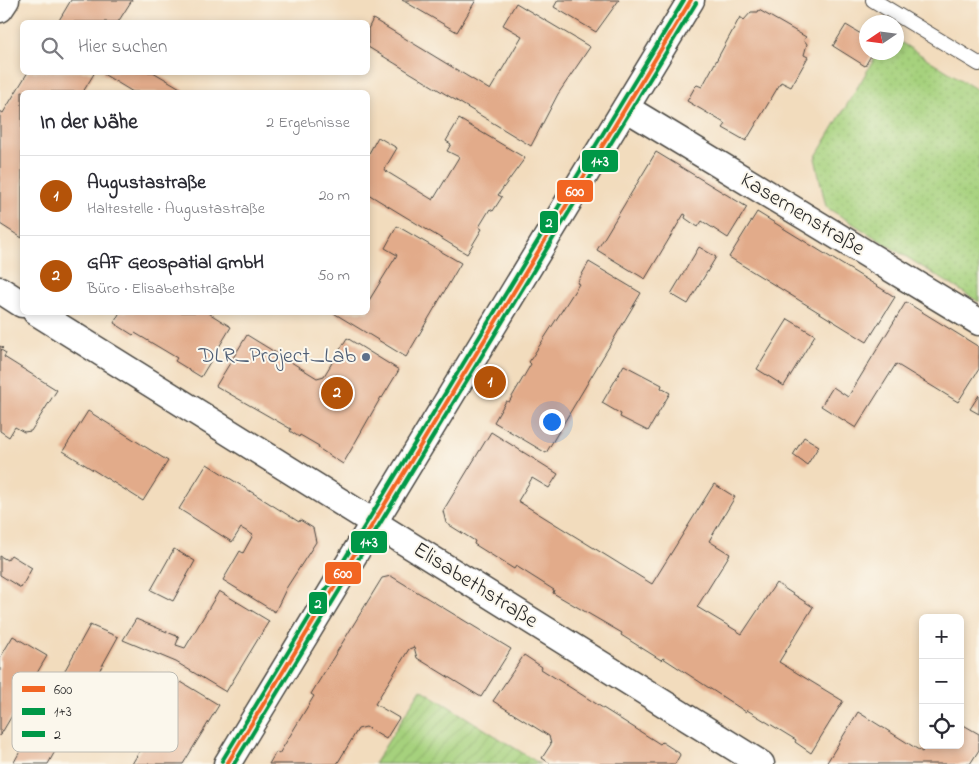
<!DOCTYPE html>
<html lang="de">
<head>
<meta charset="utf-8">
<style>
  body { margin:0; font-family:"Indie Flower",sans-serif; background:#f2f2f3; color:#2b2b33 }
  .controls { position:absolute; right:15px; bottom:15px; display:grid; overflow:hidden; border-radius:8px; box-shadow:0 2px 8px #0003 }
  .controls button { width:45px; height:45px; display:grid; place-items:center; padding:0; border:0; border-bottom:1px solid #e1e1e2; background:#fff; color:#2b2b33; font:25px sans-serif }
  .compass { position:absolute; left:859px; top:15px; width:45px; height:45px; border-radius:50%; background:#fff; box-shadow:0 2px 8px #0003; rotate:257deg }
  .you { position:absolute; left:551px; top:421px; width:18px; height:18px; margin:-12px; border:4px solid #fff; border-radius:50%; background:#1a73e8; box-shadow:0 0 0 8px #1a73e833 }
  .badge { display:grid; place-items:center; width:32px; height:32px; border-radius:50%; background:#b45309; color:#fff; font-size:16px; font-weight:700 }
  .pin { position:absolute; translate:-50% -50%; border:2px solid #fff; box-shadow:0 1px 5px #0006 }
  .list { margin:0; padding:0; list-style:none }
  h2 { display:flex; justify-content:space-between; align-items:center; height:65px; margin:0; padding:0 20px; font-size:21px }
  h2 small { font-size:16px; font-weight:400; color:#7c7c81 }
  .list li { display:grid; grid-template-columns:32px 1fr auto; gap:15px; align-items:center; box-sizing:border-box; height:80px; padding:0 20px; border-top:1px solid #e1e1e2 }
  .list b { display:block; font-size:19px; white-space:nowrap }
  .list p { margin:0; font-size:16px; white-space:nowrap; color:#7c7c81 }
  .list em { font-size:16px; font-style:normal; color:#7c7c81 }
  .icon { flex:none; width:28px; height:28px; fill:none; stroke:currentColor; stroke-width:2; stroke-linecap:round; stroke-linejoin:round }
  .map { position:relative; flex:none; width:979px; height:764px; overflow:hidden }
  .search { position:absolute; background:#fff; box-shadow:0 2px 8px #0003; left:20px; top:20px; width:350px; height:55px; display:flex; align-items:center; gap:12px; box-sizing:border-box; padding:0 18px; border-radius:8px; color:#7c7c81; font-size:19px }
  .panel { position:absolute; background:#fff; box-shadow:0 2px 8px #0003; left:20px; top:90px; width:350px; height:225px; border-radius:8px }
  .map>svg:first-child { display:block }
  .grass { fill:url(#grass-dots); stroke:#687e54 }
  .garden { fill:url(#garden-furrows); stroke:#687e54 }
  .building { fill:#e2ab8a }
  .lines { fill:none; stroke-linecap:round; stroke-linejoin:round }
  .service-casing { stroke:#494641; stroke-width:16 }
  .minor-casing { stroke:#494641; stroke-width:29 }
  .service { stroke:#fff; stroke-width:14 }
  .minor { stroke:#fff; stroke-width:26 }
  .bus-1-casing { stroke:#fbf7ec; stroke-width:8 }
  .bus-2-casing { stroke:#fbf7ec; stroke-width:8 }
  .bus-3-casing { stroke:#fbf7ec; stroke-width:8 }
  .bus-1 { stroke:#f26522; stroke-width:4 }
  .bus-2 { stroke:#009847; stroke-width:4 }
  .bus-3 { stroke:#009847; stroke-width:4 }
  .service-dot { fill:#5c6f8a; stroke:#fbf7ec; stroke-width:2 }
  .labels { text-anchor:middle; dominant-baseline:central; stroke-width:4; stroke-linejoin:round; paint-order:stroke }
  .street-label { font-size:22px; fill:#2b2b2b; stroke:#fbf7ec }
  .service-label { font-size:22px; fill:#4e5e75; stroke:#fbf7ec; text-anchor:end }
  .key { fill:#fbf7ec; stroke:#bdbab2; stroke-width:1 }
  .key-label { font-size:14px; fill:#2b2b2b }
  .line-badge { stroke:#fbf7ec; stroke-width:2 }
  .badge-label { font-size:14px; text-anchor:middle; font-weight:bold; fill:#fff }
</style>
</head>
<body>
<div class="map">
<svg width="979" height="764" viewBox="0 0 979 764">
  <defs>
    <pattern id="grass-dots" width="8" height="8" patternUnits="userSpaceOnUse" patternTransform="scale(1.25)"><rect width="8" height="8" fill="#a6d17d"/><path d="M2 2h.1M6 6h.1" fill="none" stroke="#8fb46c" stroke-width="1.8" stroke-linecap="round"/></pattern>
    <pattern id="garden-furrows" width="10" height="10" patternUnits="userSpaceOnUse" patternTransform="scale(1.25)"><rect width="10" height="10" fill="#a6d17d"/><path d="M-1 1l2-2M0 10L10 0M9 11l2-2" fill="none" stroke="#8fb46c"/></pattern>
  </defs>
  <rect width="100%" height="100%" fill="#fbf7ec"/>
  <filter id="ink" filterUnits="userSpaceOnUse"><feTurbulence type="fractalNoise" baseFrequency=".02" numOctaves="2"/><feDisplacementMap in="SourceGraphic" scale="10" xChannelSelector="R" yChannelSelector="G"/><feConvolveMatrix kernelMatrix="1 2 1 2 8 2 1 2 1" color-interpolation-filters="sRGB"/></filter>
  <filter id="wash" filterUnits="userSpaceOnUse"><feTurbulence type="fractalNoise" baseFrequency=".0096" numOctaves="4" result="noise"/><feDisplacementMap in="SourceGraphic" scale="20" xChannelSelector="R" yChannelSelector="G"/><feGaussianBlur stdDeviation="1.12" result="paint"/><feColorMatrix in="noise" values="0 0 0 0 0 0 0 0 0 0 0 0 0 0 0 0 0 1.4 0 .05"/><feComposite in="paint" operator="in"/></filter>
  <g filter="url(#wash)">
    <rect width="100%" height="100%" fill="#f2dcbd"/>
    <path class="grass" d="M897,40l82,51v211l-153,-95 -11,-49 63,-105 18,-1z"/>
    <path class="garden" d="M421,689l119,75h-166z"/>
    <g id="blocks">
      <g class="building">
        <path d="M71,0h61l-14,22h-60z"/>
        <path d="M402,0h74l-19,32z"/>
        <path d="M558,0h61l-23,32 -42,-25z"/>
        <path d="M516,3l74,44 -32,47 -27,52 -163,-99v-18l5,-10 117,71 32,-54 -19,-11z"/>
        <path d="M759,10l47,27 -2,3 3,4 -3,11 4,2 -17,30 -10,-5 -35,59 -23,-13 3,-4 -39,-23 8,-14 2,-2 5,2 38,-70 4,3 7,-8h7z"/>
        <path d="M846,25l20,12v15h7l-8,14 -32,-20z"/>
        <path d="M28,72h67l-12,20h-61v146l-22,-14v-113l3,2z"/>
        <path d="M100,72h53l34,20h-54z"/>
        <path d="M459,119l66,39 -27,37 4,2 -9,14 -3,-2 -11,18 3,2 -15,25 -99,-60v-39l10,-18 19,11 -13,22 49,30 26,-43 -12,-6 4,-7 -5,-3z"/>
        <path d="M656,152l91,55 -19,31 -26,-17 -4,6 -13,-9 1,-3 -2,-1 -39,65 -48,-29z"/>
        <path d="M757,212l138,85 -28,45 -138,-85z"/>
        <path d="M397,226l64,37 -55,94 -74,-45h36v-10l29,-47 -12,-7z"/>
        <path d="M699,247l17,10 -28,47 -17,-10z"/>
        <path d="M589,262l52,31 -95,160 -52,-31 12,-21 3,1 22,-38 -2,-2 50,-78 -2,-1z"/>
        <path d="M906,302l73,45v22l-21,33 -62,-38 -40,64 -35,-22 12,-19 15,10z"/>
        <path d="M120,312h87l24,15 -30,50 -26,-16 2,-3 -42,-25 -2,2 -19,-12z"/>
        <path d="M788,319l27,16 -31,51 -27,-17z"/>
        <path d="M247,335l70,43 7,-2 23,-38 52,32 -17,28 -1,-1 -38,67 -25,-16 1,-2 -19,-11 -1,2 -9,-6 1,-2 -75,-43z"/>
        <path d="M0,346l3,2 -2,2 5,3 -2,4 53,33 -26,41 -7,1 -9,-5 -6,10 -9,-6z"/>
        <path d="M624,365l38,20 -1,3 9,5 -22,38 -28,-14 1,-3 -19,-11z"/>
        <path d="M979,395v19l-9,-5z"/>
        <path d="M88,411l80,50 -25,40 -80,-50z"/>
        <path d="M491,432l67,42 -9,14 -17,-10 -14,23 134,83 62,-100 21,13 -26,44 21,13 -33,53 45,27 34,-51 37,24 -34,55 64,39 -32,52 -16,-11 1,-2 -49,-30 -1,2 -83,-54 -2,2 -40,-25 1,-2 -69,-40 1,-3 -38,-24 -2,3 -40,-25 1,-3 -29,-18 -3,-12z"/>
        <path d="M804,437l15,9 -12,19 -14,-10z"/>
        <path d="M207,464l92,58 1,-2 13,8 3,14 -29,45 -12,25 -52,-32 17,-29 3,2 10,-18 -12,-7 -9,14 -53,-33z"/>
        <path d="M174,549l21,12 -22,40 -22,-11z"/>
        <path d="M11,555l21,13 -11,20 -21,-13v-19l7,4z"/>
        <path d="M391,576l120,73 -30,48 -64,-39 -3,-11 -5,2 -34,55 24,14 -13,21 -20,-12 -8,2 -21,35h-68l7,-12 3,2 35,-58 -3,-2 71,-116z"/>
        <path d="M219,591l50,30 -43,71 -50,-30 -53,-22 13,-21 43,18 -3,8 9,3z"/>
        <path d="M90,625l28,12 -70,127h-35z"/>
        <path d="M13,636l34,20 -47,80v-78z"/>
        <path d="M524,655l18,12 -1,2 119,75 2,-2 17,11 1,2 -5,9h-124l-9,-6 9,-14 -2,-8 -56,-35z"/>
        <path d="M181,682l38,23 -36,59h-51z"/>
        <path d="M858,712l64,40 4,-7h34v-22l19,11v16l-9,14h-144z"/>
      </g>
    </g>
  </g>
  <g filter="url(#ink)">
    <use href="#blocks" fill-opacity="0" stroke="#494641" stroke-width="1"/>
    <g class="lines">
      <g class="service-casing">
        <path id="service" d="M873,0l106,64"/>
      </g>
      <g class="minor-casing">
        <g id="minor">
          <path d="M0,9l6,-9"/>
          <path d="M626,108l353,214"/>
          <path d="M0,290l22,14"/>
          <path d="M36,312l725,452"/>
          <path d="M227,764l464,-764"/>
        </g>
      </g>
      <use href="#service" class="service"/>
      <use href="#minor" class="minor"/>
      <g class="bus-1-casing">
        <path id="bus-1" d="M227,764l464,-764"/>
      </g>
      <g class="bus-2-casing">
        <path id="bus-2" d="M234,764l462,-761"/>
      </g>
      <g class="bus-3-casing">
        <path id="bus-3" d="M222,761l462,-761"/>
      </g>
      <use href="#bus-1" class="bus-1"/>
      <use href="#bus-2" class="bus-2"/>
      <use href="#bus-3" class="bus-3"/>
    </g>
  </g>
  <circle class="service-dot" cx="366" cy="357" r="5"/>
  <g class="labels">
    <g class="street-label">
      <text transform="translate(802 215) rotate(31)">Kasernenstraße</text>
      <text transform="translate(475 586) rotate(32)">Elisabethstraße</text>
    </g>
    <g class="service-label">
      <text x="356" y="357">DLR_Project_Lab</text>
    </g>
  </g>
  <rect x="12" y="672" width="166" height="80" rx="8" class="key"/>
  <rect x="22" y="686" width="23" height="6" fill="#f26522"/>
  <rect x="22" y="708" width="23" height="7" fill="#009847"/>
  <rect x="22" y="731" width="23" height="6" fill="#009847"/>
  <g class="key-label">
    <text x="54" y="694">600</text>
    <text x="54" y="716">1+3</text>
    <text x="54" y="739">2</text>
  </g>
  <g class="line-badge">
    <rect x="581" y="149" width="38" height="24" rx="5" fill="#009847"/>
    <rect x="556" y="179" width="38" height="24" rx="5" fill="#f26522"/>
    <rect x="539" y="210" width="20" height="24" rx="5" fill="#009847"/>
    <rect x="350" y="530" width="38" height="24" rx="5" fill="#009847"/>
    <rect x="324" y="561" width="38" height="24" rx="5" fill="#f26522"/>
    <rect x="308" y="591" width="20" height="24" rx="5" fill="#009847"/>
  </g>
  <g class="badge-label">
    <text x="600" y="166">1+3</text>
    <text x="575" y="196">600</text>
    <text x="549" y="227">2</text>
    <text x="369" y="547">1+3</text>
    <text x="343" y="578">600</text>
    <text x="318" y="608">2</text>
  </g>
</svg>
<div class="controls">
<button>+</button>
<button>−</button>
<button><svg class="icon" aria-label="locate" viewBox="0 0 24 24"><circle cx="12" cy="12" r="6"/><path d="M12 2v4M12 18v4M2 12h4M18 12h4"/></svg></button>
</div>
<svg class="compass" viewBox="-18 -18 36 36"><path d="M0-13l5 13h-10z" fill="#e53935"/><path d="M0 13l5-13h-10z" fill="#7c7c81"/></svg>
<div class="you"></div>
<div class="pin badge" style="left:490px;top:382px">1</div>
<div class="pin badge" style="left:337px;top:393px">2</div>
<div class="search"><svg class="icon" aria-label="search" viewBox="0 0 24 24"><circle cx="10" cy="10" r="6"/><path d="M15 15l6 6"/></svg>Hier suchen</div>
<section class="panel">
<h2>In der Nähe<small>2 Ergebnisse</small></h2>
<ul class="list">
<li><span class="badge">1</span><div><b>Augustastraße</b><p>Haltestelle · Augustastraße</p></div><em>20 m</em></li>
<li><span class="badge">2</span><div><b>GAF Geospatial GmbH</b><p>Büro · Elisabethstraße</p></div><em>50 m</em></li>
</ul>
</section>
</div>
</body>
</html>
